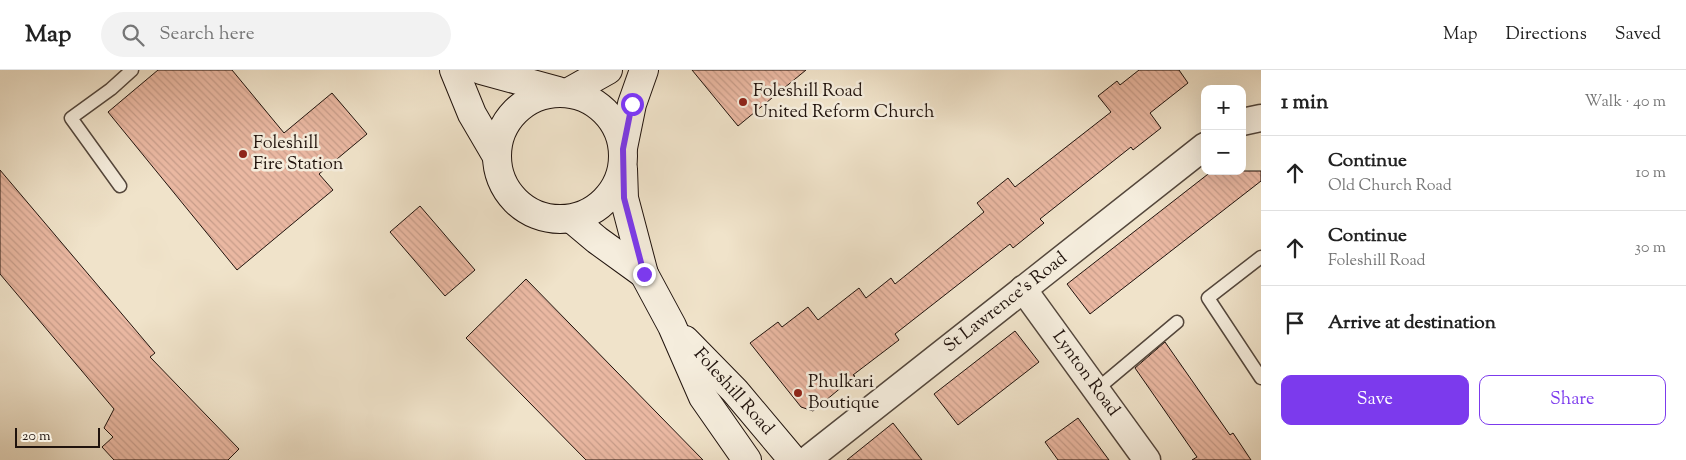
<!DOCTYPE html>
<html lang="en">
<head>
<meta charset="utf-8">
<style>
  body { margin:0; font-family:"Sorts Mill Goudy",serif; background:#f2f2f2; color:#222 }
  .controls { position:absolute; right:15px; top:15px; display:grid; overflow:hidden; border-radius:10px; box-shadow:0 5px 20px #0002 }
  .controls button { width:45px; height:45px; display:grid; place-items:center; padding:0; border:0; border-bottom:1px solid #e0e0e0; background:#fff; color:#222; font:25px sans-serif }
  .scale { position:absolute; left:15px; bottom:12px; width:85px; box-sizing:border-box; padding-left:5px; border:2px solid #20130d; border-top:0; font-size:14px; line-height:18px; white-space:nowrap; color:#20130d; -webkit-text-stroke:4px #f5eddd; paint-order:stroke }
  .stop { position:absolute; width:15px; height:15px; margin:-11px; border:4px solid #7c3aed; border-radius:50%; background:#fff }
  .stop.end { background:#7c3aed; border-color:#fff; box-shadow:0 1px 5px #0008 }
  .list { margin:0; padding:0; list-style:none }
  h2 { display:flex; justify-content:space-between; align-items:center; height:65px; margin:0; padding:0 20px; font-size:21px }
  h2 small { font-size:16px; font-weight:400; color:#767676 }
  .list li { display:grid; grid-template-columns:32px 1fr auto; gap:15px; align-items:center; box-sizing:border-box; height:75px; padding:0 20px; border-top:1px solid #e0e0e0 }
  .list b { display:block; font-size:19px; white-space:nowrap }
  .list p { margin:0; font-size:16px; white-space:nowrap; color:#767676 }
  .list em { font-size:16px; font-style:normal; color:#767676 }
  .actions { display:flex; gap:10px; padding:15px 20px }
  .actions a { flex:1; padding:11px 0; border:1px solid #7c3aed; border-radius:10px; text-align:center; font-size:18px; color:#7c3aed }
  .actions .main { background:#7c3aed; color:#fff }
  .icon { flex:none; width:28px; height:28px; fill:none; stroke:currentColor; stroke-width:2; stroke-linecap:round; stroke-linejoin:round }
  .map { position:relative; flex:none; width:1261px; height:390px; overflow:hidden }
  header { display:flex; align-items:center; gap:30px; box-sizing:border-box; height:70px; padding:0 25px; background:#fff; border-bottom:1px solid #e0e0e0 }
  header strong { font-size:24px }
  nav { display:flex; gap:28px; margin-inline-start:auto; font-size:18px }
  .search { width:350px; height:45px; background:#f2f2f2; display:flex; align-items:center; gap:12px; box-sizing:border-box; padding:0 18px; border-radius:28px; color:#767676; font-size:19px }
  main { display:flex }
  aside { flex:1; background:#fff }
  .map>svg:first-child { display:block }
  .building { fill:url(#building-back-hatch); stroke:#20130d }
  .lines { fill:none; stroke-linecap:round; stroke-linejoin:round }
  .lane-casing { stroke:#54473c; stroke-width:15 }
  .street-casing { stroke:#54473c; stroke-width:29 }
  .secondary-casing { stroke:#20130d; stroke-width:30 }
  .lane { stroke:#f5eddd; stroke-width:12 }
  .street { stroke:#f5eddd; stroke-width:26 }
  .secondary { stroke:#f5eddd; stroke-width:28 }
  .route { stroke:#7c3aed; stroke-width:6 }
  .poi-dot { fill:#8f2418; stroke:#f5eddd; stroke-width:2 }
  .labels { text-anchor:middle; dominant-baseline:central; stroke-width:5; stroke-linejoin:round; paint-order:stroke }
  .poi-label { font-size:18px; fill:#20130d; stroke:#f5eddd; text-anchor:start }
  .street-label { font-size:18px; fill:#20130d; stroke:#f5eddd }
</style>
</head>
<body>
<header>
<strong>Map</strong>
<div class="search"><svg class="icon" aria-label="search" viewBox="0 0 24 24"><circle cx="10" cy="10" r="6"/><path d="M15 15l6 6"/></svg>Search here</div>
<nav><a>Map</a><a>Directions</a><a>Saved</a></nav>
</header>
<main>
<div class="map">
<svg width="1261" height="390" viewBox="0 0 1261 390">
  <defs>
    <pattern id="building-back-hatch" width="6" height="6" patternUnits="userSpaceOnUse" patternTransform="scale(1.25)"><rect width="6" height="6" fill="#eab8a2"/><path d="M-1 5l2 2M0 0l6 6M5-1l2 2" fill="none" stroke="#c89d8a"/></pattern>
  </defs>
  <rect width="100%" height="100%" fill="#f0e3ca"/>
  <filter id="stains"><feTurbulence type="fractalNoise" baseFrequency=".004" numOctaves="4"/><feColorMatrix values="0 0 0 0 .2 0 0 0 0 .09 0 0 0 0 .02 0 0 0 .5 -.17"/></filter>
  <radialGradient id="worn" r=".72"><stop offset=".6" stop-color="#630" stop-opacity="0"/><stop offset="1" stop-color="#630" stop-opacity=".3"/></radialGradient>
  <g class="building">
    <path d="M158,0h74l52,63 48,-40 35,41 -48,40 14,16 -96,80 -129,-158z"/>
    <path d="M692,0h114l-68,56z"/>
    <path d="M1139,0h40l9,13 -38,30 11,15 -28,22 -2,-3 -91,72 4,4 -31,25 -3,-4 -115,90 4,6 -46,35 2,1 -42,35 -12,-4 -51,-64 28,-21 4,5 26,-20 10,13 41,-32 7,10 25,-20 4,6 89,-72 -7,-9 31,-25 7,9 96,-75 -13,-16 19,-15 3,4z"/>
    <path d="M0,100l155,183 -5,4 89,92 -11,11h-114l-12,-13 11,-10 -9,-9 10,-19 -114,-135z"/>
    <path d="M1212,101h49v10l-171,133 -23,-30z"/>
    <path d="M420,136l55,64 -30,26 -55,-64z"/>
    <path d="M526,209l177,181h-117l-120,-122z"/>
    <path d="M1015,261l24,31 -81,63 -24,-31z"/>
    <path d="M1165,272l65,93 3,-2 18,27h-59l5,-3 -62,-89z"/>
    <path d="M1078,348l14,19 17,23h-51l-13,-18z"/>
    <path d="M893,353l29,37h-75z"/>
  </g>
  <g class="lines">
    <g class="lane-casing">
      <g id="lane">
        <path d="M120,116l-49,-68 40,-29 21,-19"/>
        <path d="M1261,187l-53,41 53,80"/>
        <path d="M1096,320l81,-68"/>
      </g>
    </g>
    <g class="street-casing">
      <g id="street">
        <path d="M1242,52l19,-4"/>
        <path d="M1023,219l124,171"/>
        <path d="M807,390l398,-314"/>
      </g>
    </g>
    <g class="secondary-casing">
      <g id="secondary">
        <path d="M454,0l18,44 24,41"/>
        <path d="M481,0l77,21"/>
        <circle cx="560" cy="86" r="63"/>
        <path d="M567,23l41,-23"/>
        <path d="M623,78l9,-44 12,-34"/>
        <path d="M623,99l1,29 20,76 28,52 31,71 44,63"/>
        <path d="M572,149l25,21 47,34"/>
        <path d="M685,270l50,51 58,69"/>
      </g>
    </g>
    <use href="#lane" class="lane"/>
    <use href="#street" class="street"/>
    <use href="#secondary" class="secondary"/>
  </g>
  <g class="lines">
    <path class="route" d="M632,34l-9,45 1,49 20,76"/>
  </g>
  <g class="poi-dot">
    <circle cx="743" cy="32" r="5"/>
    <circle cx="243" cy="84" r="5"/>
    <circle cx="798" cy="323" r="5"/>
  </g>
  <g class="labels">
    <g class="poi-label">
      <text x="753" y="22">Foleshill Road<tspan x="753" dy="21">United Reform Church</tspan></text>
      <text x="253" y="74">Foleshill<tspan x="253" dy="21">Fire Station</tspan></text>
      <text x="808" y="313">Phulkari<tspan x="808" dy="21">Boutique</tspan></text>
    </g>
    <g class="street-label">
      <text transform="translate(1006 233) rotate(-38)">St Lawrence's Road</text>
      <text transform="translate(1085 304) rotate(54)">Lynton Road</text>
      <text transform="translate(733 322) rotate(48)">Foleshill Road</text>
    </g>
  </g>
  <rect width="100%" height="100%" filter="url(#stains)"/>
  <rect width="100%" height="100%" fill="url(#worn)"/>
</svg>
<div class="controls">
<button>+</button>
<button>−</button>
</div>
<div class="scale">20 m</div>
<div class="stop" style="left:632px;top:34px"></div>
<div class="stop end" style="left:644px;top:204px"></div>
</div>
<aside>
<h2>1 min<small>Walk · 40 m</small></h2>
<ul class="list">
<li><svg class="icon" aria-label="ahead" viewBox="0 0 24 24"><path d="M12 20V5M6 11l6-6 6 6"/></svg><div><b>Continue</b><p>Old Church Road</p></div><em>10 m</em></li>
<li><svg class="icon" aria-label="ahead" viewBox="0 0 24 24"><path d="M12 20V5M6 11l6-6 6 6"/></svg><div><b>Continue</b><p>Foleshill Road</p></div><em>30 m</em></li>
<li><svg class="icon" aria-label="arrive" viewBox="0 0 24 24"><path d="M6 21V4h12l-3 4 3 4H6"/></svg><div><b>Arrive at destination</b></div></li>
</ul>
<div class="actions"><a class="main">Save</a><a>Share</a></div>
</aside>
</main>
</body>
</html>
